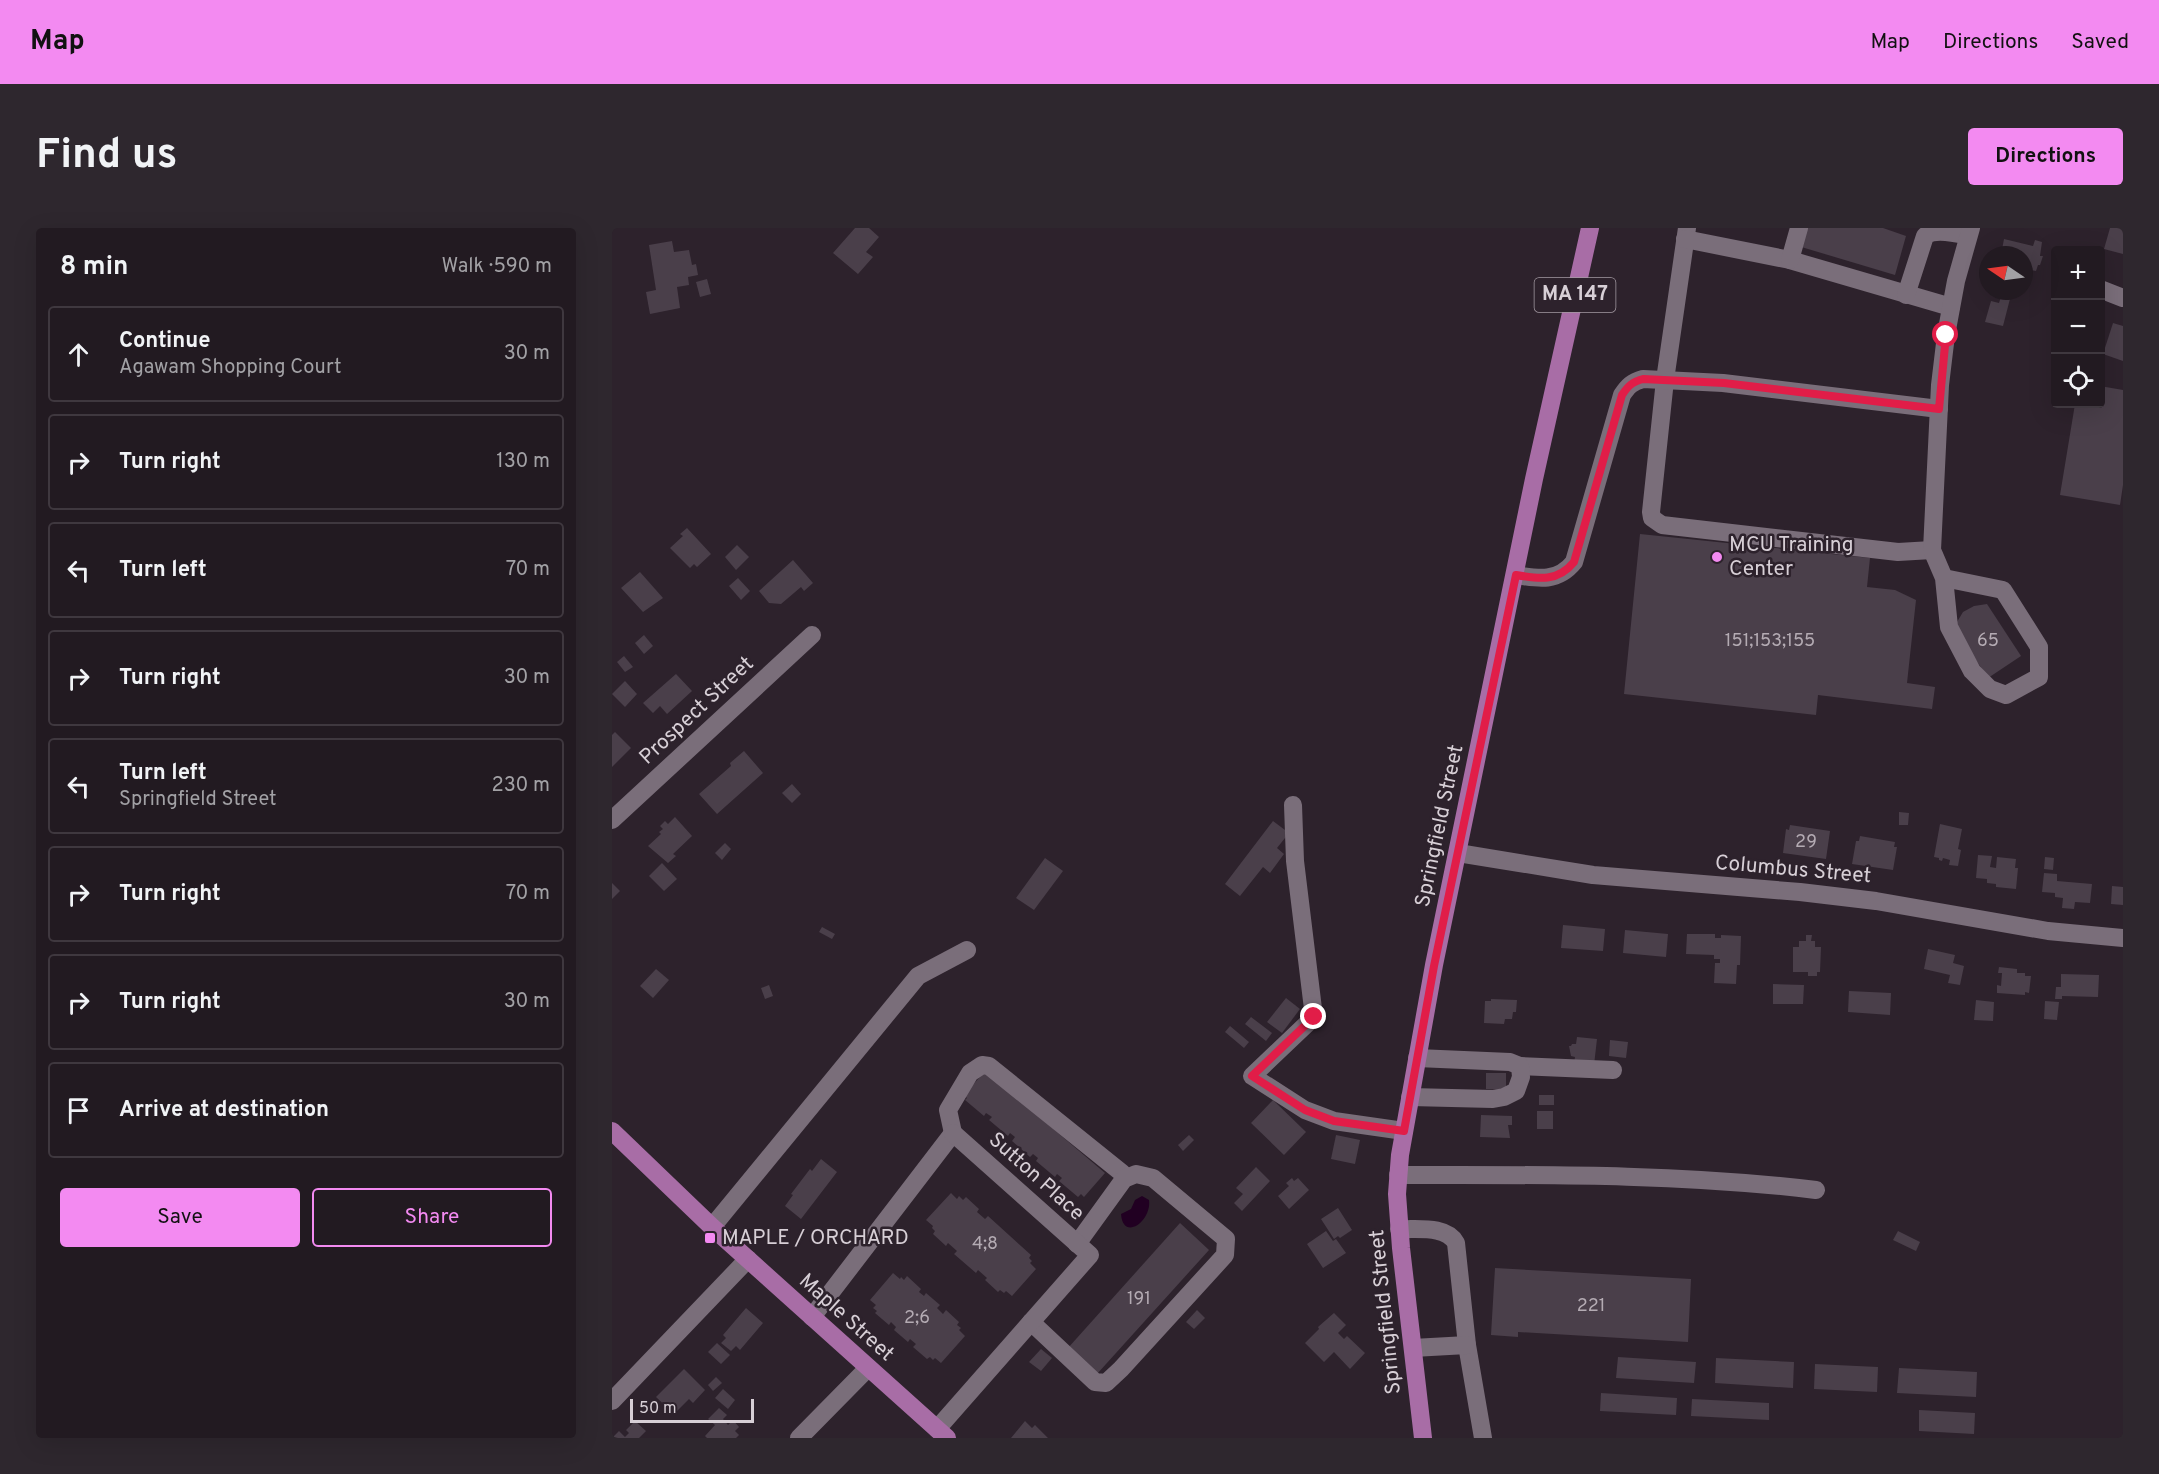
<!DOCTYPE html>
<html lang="en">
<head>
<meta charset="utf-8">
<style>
  body { margin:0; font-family:Overpass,sans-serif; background:#2e272e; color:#f1f3f6 }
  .controls { position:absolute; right:18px; top:18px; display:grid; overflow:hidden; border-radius:6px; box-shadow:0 6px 24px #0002 }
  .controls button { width:54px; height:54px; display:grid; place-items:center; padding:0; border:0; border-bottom:2px solid #3f383f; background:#221a21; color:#f1f3f6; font:30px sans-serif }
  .compass { position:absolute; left:1367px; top:18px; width:54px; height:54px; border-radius:50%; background:#221a21; box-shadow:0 6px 24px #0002; rotate:283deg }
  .scale { position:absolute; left:18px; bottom:15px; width:124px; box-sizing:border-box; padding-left:6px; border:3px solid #d7cfd6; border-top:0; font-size:16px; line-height:21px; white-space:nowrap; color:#d7cfd6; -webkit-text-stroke:4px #2d222c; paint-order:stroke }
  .stop { position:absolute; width:18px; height:18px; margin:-14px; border:4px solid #e11d48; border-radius:50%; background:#fff }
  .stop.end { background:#e11d48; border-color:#fff; box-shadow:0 2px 6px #0008 }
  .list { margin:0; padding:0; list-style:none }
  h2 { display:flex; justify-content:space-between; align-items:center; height:78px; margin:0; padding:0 24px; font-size:26px }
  h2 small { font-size:20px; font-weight:400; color:#a2a1a5 }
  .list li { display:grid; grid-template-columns:39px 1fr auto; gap:18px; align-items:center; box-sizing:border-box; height:96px; margin:0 12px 12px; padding:0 12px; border:2px solid #3f383f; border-radius:6px }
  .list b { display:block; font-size:22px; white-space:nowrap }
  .list p { margin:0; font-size:20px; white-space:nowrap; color:#a2a1a5 }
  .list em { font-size:20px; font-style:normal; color:#a2a1a5 }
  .actions { display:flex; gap:12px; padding:18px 24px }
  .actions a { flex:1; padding:14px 0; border:2px solid #f38af1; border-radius:6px; text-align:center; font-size:21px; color:#f38af1 }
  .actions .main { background:#f38af1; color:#111 }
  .icon { flex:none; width:33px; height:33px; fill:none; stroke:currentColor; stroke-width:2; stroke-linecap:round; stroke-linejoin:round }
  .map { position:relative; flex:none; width:1511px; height:1210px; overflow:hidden; border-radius:6px }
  header { display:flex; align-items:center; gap:36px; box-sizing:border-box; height:84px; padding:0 30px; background:#f38af1; color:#111 }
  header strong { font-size:28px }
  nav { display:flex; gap:33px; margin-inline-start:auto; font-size:21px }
  .intro { display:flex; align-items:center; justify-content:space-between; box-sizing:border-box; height:144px; padding:0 36px }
  h1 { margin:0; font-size:42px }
  .button { padding:15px 27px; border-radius:6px; background:#f38af1; color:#111; font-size:21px; font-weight:700 }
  main { display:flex; gap:36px; padding:0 36px }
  aside { flex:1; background:#221a21; border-radius:6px; box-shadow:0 6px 24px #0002 }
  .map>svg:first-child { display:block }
  .water { fill:#210022 }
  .building { fill:#4a3f4a }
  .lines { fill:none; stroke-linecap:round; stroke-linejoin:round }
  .minor { stroke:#7a6e7a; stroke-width:18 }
  .major { stroke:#a86da6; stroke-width:18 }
  .route { stroke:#e11d48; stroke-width:8 }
  .poi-dot { fill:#f38af1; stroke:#2d222c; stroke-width:2 }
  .labels { text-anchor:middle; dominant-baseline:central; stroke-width:5; stroke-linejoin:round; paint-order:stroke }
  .number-label { font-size:18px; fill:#b4abb3 }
  .shield { fill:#2d222c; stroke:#a49ba3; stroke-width:1.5 }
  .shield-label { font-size:20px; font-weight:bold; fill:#d7cfd6 }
  .poi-label { font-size:21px; fill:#d7cfd6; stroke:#2d222c; text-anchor:start }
  .street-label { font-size:21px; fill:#d7cfd6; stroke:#2d222c }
</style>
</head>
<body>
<header>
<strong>Map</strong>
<nav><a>Map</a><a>Directions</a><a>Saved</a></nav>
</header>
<div class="intro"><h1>Find us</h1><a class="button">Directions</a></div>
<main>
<aside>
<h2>8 min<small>Walk · 590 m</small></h2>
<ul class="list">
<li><svg class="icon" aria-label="ahead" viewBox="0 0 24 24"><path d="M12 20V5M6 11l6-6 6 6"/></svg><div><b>Continue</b><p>Agawam Shopping Court</p></div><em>30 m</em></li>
<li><svg class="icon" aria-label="right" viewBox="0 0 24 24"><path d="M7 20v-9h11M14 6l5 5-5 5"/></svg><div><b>Turn right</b></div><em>130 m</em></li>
<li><svg class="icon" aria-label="left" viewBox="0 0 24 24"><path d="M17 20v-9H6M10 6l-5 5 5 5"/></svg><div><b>Turn left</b></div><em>70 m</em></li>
<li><svg class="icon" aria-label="right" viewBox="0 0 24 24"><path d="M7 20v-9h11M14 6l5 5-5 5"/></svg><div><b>Turn right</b></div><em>30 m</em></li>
<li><svg class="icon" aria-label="left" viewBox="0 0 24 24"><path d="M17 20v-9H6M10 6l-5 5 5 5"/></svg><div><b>Turn left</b><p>Springfield Street</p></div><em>230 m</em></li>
<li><svg class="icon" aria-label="right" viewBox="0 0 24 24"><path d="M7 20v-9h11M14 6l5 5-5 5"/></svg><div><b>Turn right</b></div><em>70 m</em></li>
<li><svg class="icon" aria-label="right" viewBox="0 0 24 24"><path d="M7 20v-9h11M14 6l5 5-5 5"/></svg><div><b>Turn right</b></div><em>30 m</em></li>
<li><svg class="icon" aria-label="arrive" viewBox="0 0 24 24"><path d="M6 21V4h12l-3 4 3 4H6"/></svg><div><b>Arrive at destination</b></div></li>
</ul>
<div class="actions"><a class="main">Save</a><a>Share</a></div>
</aside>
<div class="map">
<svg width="1511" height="1210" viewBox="0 0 1511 1210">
  <rect width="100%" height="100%" fill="#2d222c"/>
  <path class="water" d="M530,968l7,4c3,21 -26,42 -28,14l10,-5 4,-9z"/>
  <g class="building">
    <path d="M243,0h14l10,9 -13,15 7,5 -15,17 -25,-21z"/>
    <path d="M1191,0h80l23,8 -11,39 -97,-29z"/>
    <path d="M1498,0h13v26l-19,-5z"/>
    <path d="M1392,11l29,7 2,-6 7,2 -2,14h3l-3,9h-2l-2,6 -12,-2v-14h-23z"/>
    <path d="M60,13l2,11 15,-2 3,15 4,-1 2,11 -10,2 1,8 -12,2 3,21 -30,6 -4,-22 10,-2 -7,-45z"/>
    <path d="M95,51l4,15 -11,3 -4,-15z"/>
    <path d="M1390,65l9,2 -8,31 -18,-4 6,-21 8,2z"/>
    <path d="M1501,95l10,3v35l-20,-7z"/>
    <path d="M1488,158l23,4v95l-3,20 -60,-10 15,-91h25z"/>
    <path d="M75,300l24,26 -14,13 -3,-3 -4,4 -20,-20 13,-12 -3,-2z"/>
    <path d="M1028,306l230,24 -3,29 28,3 21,10 -9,83 28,4 -3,22 -114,-14 -2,20 -192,-21z"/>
    <path d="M125,317l12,12 -13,13 -11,-13z"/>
    <path d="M181,332l20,23 -9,8 -3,-4 -20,17 -12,-1 -10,-12z"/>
    <path d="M28,344l23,26 -20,14 -22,-24z"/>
    <path d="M126,350l12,13 -9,9 -12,-14z"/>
    <path d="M1375,376l34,52 -33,22 -34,-51 9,-15 11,-6z"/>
    <path d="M32,407l9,11 -9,8 -9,-11z"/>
    <path d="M12,428l9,11 -8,5 -8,-10z"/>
    <path d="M64,446l16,17 -25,23 -7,-8 -7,7 -10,-10z"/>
    <path d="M13,453l12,13 -12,13 -13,-13z"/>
    <path d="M3,504l16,16 -19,19v-32z"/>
    <path d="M132,523l19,22 -46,41 -18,-20 32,-28 -1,-3z"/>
    <path d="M180,556l9,10 -9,9 -10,-10z"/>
    <path d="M1287,584l10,1 -1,12h-9z"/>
    <path d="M63,589l17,19 -19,18 3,2 -8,7 -20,-17 13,-12 -2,-2 4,-3 -3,-3 5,-5 3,3z"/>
    <path d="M661,593l16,12 -12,15 7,6 -14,19 -7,-6 -23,29 -15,-12z"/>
    <path d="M1328,596l22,5 -4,20 3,1 -3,16 -9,-1 1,-5 -7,-2 -1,3 -3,-1v-2l-5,-1z"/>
    <path d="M1178,597l40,6 -4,28 -43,-6 3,-24 3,1z"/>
    <path d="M1248,608l35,6 -1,5h3l-4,23 -41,-6 4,-23h3z"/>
    <path d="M113,615l6,6 -9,11 -7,-7z"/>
    <path d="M1366,627l14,1 -2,11 6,1 1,-11 19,2 -1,9h3l-2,21 -20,-2v-3l-9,-1v-4l-11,-1z"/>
    <path d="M1433,629l9,1 -1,12 -9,-1z"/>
    <path d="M433,630l18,13 -29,39 -18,-12z"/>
    <path d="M50,635l15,16 -13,12 -15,-15z"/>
    <path d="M1432,645l13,1v7l35,3 -2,19 -15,-1 -1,7 -12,-1 1,-10 -8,-1v-4l-13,-1z"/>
    <path d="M0,655l8,8 -8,8z"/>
    <path d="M1500,658l11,1v18l-12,-1z"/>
    <path d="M951,697l42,4 -2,22 -42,-3z"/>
    <path d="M210,699l13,7 -3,5 -13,-7z"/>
    <path d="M1013,702l43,4 -2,23 -43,-4z"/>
    <path d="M1075,706h28v4h6v-3l20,1 -1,29h-3l-1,19 -22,-1 1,-20h5v-4h-6v-4l-28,-1z"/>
    <path d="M1194,707h6l-1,6h4v6h6l-1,25h-3v4h-9v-4h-15v-25h6v-6h7z"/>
    <path d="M1316,721l27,6 -2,8 11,3 -4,19 -12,-2 2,-8 -26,-6z"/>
    <path d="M1387,739l18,2v4h8v3h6l-2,17 -4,-1v3l-28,-2v-8l4,1 1,-13h-4z"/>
    <path d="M44,741l13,11 -16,18 -13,-12z"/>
    <path d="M1449,746l38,1 -1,22 -36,-1v3h-7l1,-12h5z"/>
    <path d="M1161,756l31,1 -1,19h-30z"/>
    <path d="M157,757l4,11 -8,3 -4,-11z"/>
    <path d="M1237,763l42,2 -1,22 -42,-3z"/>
    <path d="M674,770l14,11 -18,24 -15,-11z"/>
    <path d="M879,771l26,1 -1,12h-3l-1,7h-7l-1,5 -20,-1 1,-22h6z"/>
    <path d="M1364,772l18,2 -1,19 -19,-1z"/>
    <path d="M1433,773l14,1 -2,18 -13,-1z"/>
    <path d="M639,789l21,16 -6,8 -21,-17z"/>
    <path d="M618,798l19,16 -5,6 -19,-16z"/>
    <path d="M965,809l20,2 -3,26 -20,-2 1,-6 -4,-1 -2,-10h2l1,-2h4z"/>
    <path d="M998,812l18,2 -2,16 -17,-2z"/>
    <path d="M373,843l120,102 -21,24 -3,-3 -3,3 -19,-16 3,-3 -5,-4 -2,3 -19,-16 2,-3 -5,-4 -3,3 -18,-16 3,-4 -5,-4 -2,3 -19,-16 3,-3 -6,-4 -2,3 -19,-16 2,-2 -3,-3z"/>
    <path d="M874,845h20v17l-20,-1z"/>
    <rect x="927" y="867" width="15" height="10"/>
    <path d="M661,872l33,32 -22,23 -33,-32z"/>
    <rect x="925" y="883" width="16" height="18"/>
    <path d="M869,887l31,1v9h-4l2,13 -30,-1z"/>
    <path d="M577,907l5,5 -11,11 -5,-6z"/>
    <path d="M724,907l24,5 -5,24 -24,-5z"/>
    <path d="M209,931l16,13 -36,47 -16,-13 8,-11 -2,-1 19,-25 2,2z"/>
    <path d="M644,939l14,14 -28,30 -8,-8 9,-9 -7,-6z"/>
    <path d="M680,950l2,3 4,-3 11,12 -20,19 -11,-13 11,-10 -3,-3z"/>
    <path d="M339,965l6,6 2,-3 4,4 3,-3 13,12 -2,3 8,7 3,-3 43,39 -2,3 3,3 -2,2 6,6 -24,27 -6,-5 -2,2 -4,-3 -2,2 -13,-12 2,-2 -9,-8 -2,3 -22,-19 3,-3 -9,-8 -2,3 -13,-12 2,-3 -3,-3 1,-2 -7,-6z"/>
    <path d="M726,980l14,22 -12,8 -2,-2 -4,3 -13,-20z"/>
    <path d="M568,995l29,27 -112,124 -29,-26z"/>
    <path d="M714,1003l7,10 3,-2 10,14 -23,15 -16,-24z"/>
    <path d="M1286,1003l22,11 -4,9 -23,-11z"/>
    <path d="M883,1040l196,11 -3,63 -170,-10v5l-27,-2z"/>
    <path d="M281,1045l7,6 1,-2 3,3 3,-4 14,13 -2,3 5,4 2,-3 14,12 -3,3 6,6 3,-4 13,12 -2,3 4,3 -2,2 6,6 -24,27 -6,-5 -2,2 -3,-3 -3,2 -14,-12 3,-3 -6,-5 -2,3 -14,-12 2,-3 -5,-5 -2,3 -14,-12 2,-2 -4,-3 3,-3 -6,-5z"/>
    <path d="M134,1080l17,15 -23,27 -4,-4 -5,5 -10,-8 5,-5 -3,-3z"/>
    <path d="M585,1082l8,8 -11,11 -8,-7z"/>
    <path d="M722,1085l12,12 -8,8 6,6 3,-3 18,17 -15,16 -16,-17 -10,10 -19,-19 14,-14 -1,-2z"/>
    <path d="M105,1115l13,12 -9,9 -13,-12z"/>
    <path d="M429,1121l11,9 -11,13 -12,-9z"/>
    <path d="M1006,1129l78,5 -2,21 -78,-5z"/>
    <path d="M1104,1130l78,4 -1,26 -78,-5z"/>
    <path d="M1203,1136l63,3 -1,25 -63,-3z"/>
    <path d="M1287,1140l78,4 -1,25 -79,-4z"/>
    <path d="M72,1141l21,21 -12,13 -4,-4 -15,15 -18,-17z"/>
    <path d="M104,1149l6,6 -9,8 -5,-6z"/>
    <path d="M111,1161l12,11 -7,9 -13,-11z"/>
    <path d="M989,1165l76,5 -1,17 -76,-4z"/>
    <path d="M1080,1171l77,4v17l-78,-4z"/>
    <path d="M107,1180l8,7 -4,4 5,6 5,-5 6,7 -4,4 4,4 -3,3h-29l-2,-2 10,-11 -7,-6z"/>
    <path d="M1307,1182l56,3 -1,21 -55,-3z"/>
    <path d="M23,1193l11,10 -7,7h-27l7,-7 6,6 4,-4 -3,-3z"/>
    <path d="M413,1193l7,7 3,-3 13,13h-37z"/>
  </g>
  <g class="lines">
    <g class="minor">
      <path d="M1075,0l-22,152 -14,132 1,6 10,7 236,27 34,-2"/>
      <path d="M1073,11l105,21 161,47"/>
      <path d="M1178,32l9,-32"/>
      <path d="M1488,61l23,9"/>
      <path d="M1294,67l19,-59c10,-8 30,-3 43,0"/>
      <path d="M904,347c23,4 42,7 58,-13l48,-167c6,-9 10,-13 21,-16l80,4 216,26"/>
      <path d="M1332,350l59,12 36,57v30l-33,18 -16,-6 -18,-18 -23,-44 -5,-49 -12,-28 8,-165 6,-50 10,-54 15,-53"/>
      <path d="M681,577l2,56 19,156 -62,59 53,34 29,11 70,10"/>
      <path d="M0,592l200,-185"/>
      <path d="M846,625l135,22 207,17 76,9 172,30 75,7"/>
      <path d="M908,838l93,4"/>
      <path d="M798,869l83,2 11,-2 12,-6 5,-14 -1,-11 -10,-4 -93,-4"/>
      <path d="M341,905l-5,-23 22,-37 12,-8 7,1 133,107 2,6"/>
      <path d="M786,947c140,0 279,-2 418,15"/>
      <path d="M100,999l206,-251 49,-26"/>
      <path d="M787,1001c18,1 47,-4 57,14l11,102 16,93"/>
      <path d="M200,1089l141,-184"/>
      <path d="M419,1094l64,60 11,1 15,-14 104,-114 1,-16 -73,-61 -17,-4 -12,5 -47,65"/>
      <path d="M801,1120l54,-3"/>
      <path d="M0,1173l136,-142"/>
      <path d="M325,1201l153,-174 -137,-122"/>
      <path d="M187,1210l69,-70"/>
    </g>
    <g class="major">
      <path d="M0,903l100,96 235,211"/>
      <path d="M811,1210l-22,-190 -4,-54 3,-39 34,-190 100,-486 56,-251"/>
    </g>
  </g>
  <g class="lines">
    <path class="route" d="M702,789l-62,59 53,34 29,11 70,10 30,-165 82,-391c23,4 42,7 58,-13l48,-167c6,-9 10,-13 21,-16l81,4 215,26 7,-74"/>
  </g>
  <g class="poi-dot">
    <circle cx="1105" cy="329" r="6"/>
    <rect x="92" y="1004" width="12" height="12" rx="3"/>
  </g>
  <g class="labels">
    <g class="number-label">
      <text x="1158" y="413">151;153;155</text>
      <text x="1376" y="413">65</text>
      <text x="1194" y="614">29</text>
      <text x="373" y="1016">4;8</text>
      <text x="527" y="1071">191</text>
      <text x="979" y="1078">221</text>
      <text x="305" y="1090">2;6</text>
    </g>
    <rect class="shield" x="922.5" y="50" width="81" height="34" rx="4.5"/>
    <g class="shield-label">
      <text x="963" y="67">MA 147</text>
    </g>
    <g class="poi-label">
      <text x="1117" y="317">MCU Training<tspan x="1117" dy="24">Center</tspan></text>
      <text x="110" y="1010">MAPLE / ORCHARD</text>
    </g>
    <g class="street-label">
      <text transform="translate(85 483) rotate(-43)">Prospect Street</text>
      <text transform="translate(828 598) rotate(-78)">Springfield Street</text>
      <text transform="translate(1181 642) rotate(5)">Columbus Street</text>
      <text transform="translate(424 949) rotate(42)">Sutton Place</text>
      <text transform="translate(774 1084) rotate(-96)">Springfield Street</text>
      <text transform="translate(234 1090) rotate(42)">Maple Street</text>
    </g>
  </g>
</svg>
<div class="controls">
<button>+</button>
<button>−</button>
<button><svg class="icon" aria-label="locate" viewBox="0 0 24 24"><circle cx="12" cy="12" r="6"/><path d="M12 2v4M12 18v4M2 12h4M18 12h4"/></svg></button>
</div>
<svg class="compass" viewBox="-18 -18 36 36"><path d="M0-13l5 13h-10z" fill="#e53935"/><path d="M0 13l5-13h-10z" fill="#a2a1a5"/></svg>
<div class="scale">50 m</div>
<div class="stop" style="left:1334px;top:107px"></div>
<div class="stop end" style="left:702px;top:789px"></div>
</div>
</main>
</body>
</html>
